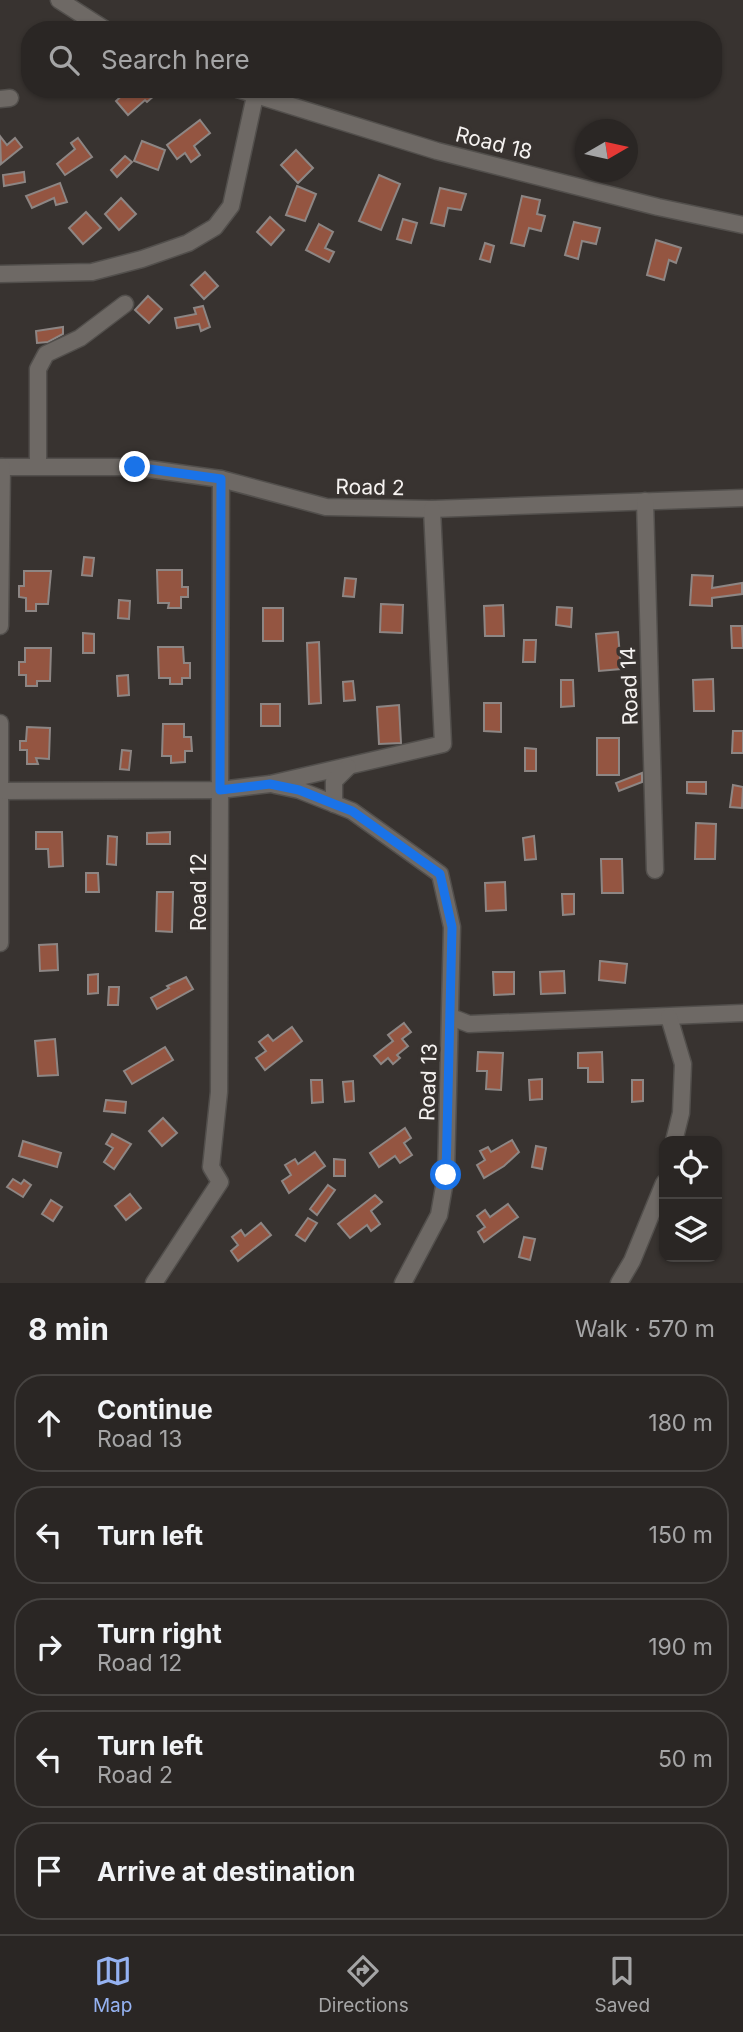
<!DOCTYPE html>
<html lang="en">
<head>
<meta charset="utf-8">
<style>
  body { margin:0; font-family:Inter,sans-serif; background:#322e2c; color:#f1f3f6 }
  .controls { position:absolute; right:21px; bottom:21px; display:grid; overflow:hidden; border-radius:14px; box-shadow:0 2px 5px #0004 }
  .controls button { width:63px; height:63px; display:grid; place-items:center; padding:0; border:0; border-bottom:2px solid #464341; background:#2a2624; color:#f1f3f6; font:35px sans-serif }
  .compass { position:absolute; left:575px; top:119px; width:63px; height:63px; border-radius:50%; background:#2a2624; box-shadow:0 2px 5px #0004; rotate:81deg }
  .stop { position:absolute; width:21px; height:21px; margin:-16px; border:5px solid #1a73e8; border-radius:50%; background:#fff }
  .stop.end { background:#1a73e8; border-color:#fff; box-shadow:0 2px 7px #0008 }
  .list { margin:0; padding:0; list-style:none }
  h2 { display:flex; justify-content:space-between; align-items:center; height:91px; margin:0; padding:0 28px; font-size:30px }
  h2 small { font-size:23px; font-weight:400; color:#a5a5a6 }
  .list li { display:grid; grid-template-columns:46px 1fr auto; gap:21px; align-items:center; box-sizing:border-box; height:98px; margin:0 14px 14px; padding:0 14px; border:2px solid #464341; border-radius:28px }
  .list b { display:block; font-size:26px; white-space:nowrap }
  .list p { margin:0; font-size:23px; white-space:nowrap; color:#a5a5a6 }
  .list em { font-size:23px; font-style:normal; color:#a5a5a6 }
  .icon { flex:none; width:38px; height:38px; fill:none; stroke:currentColor; stroke-width:2; stroke-linecap:round; stroke-linejoin:round }
  .map { position:relative; flex:none; width:743px; height:1283px; overflow:hidden }
  .search { position:absolute; background:#2a2624; box-shadow:0 2px 5px #0004; left:21px; right:21px; top:21px; height:77px; display:flex; align-items:center; gap:18px; box-sizing:border-box; padding:0 24px; border-radius:28px; color:#a5a5a6; font-size:26px }
  .sheet { height:651px; background:#2a2624 }
  nav { display:flex; justify-content:space-around; align-items:center; box-sizing:border-box; height:98px; border-top:2px solid #464341; background:#2a2624; font-size:19px; color:#a5a5a6 }
  nav a { display:grid; justify-items:center; gap:4px }
  nav .on { color:#95b2f1 }
  .map>svg:first-child { display:block }
  .building { fill:#945541; stroke:#8d8684; stroke-width:2 }
  .lines { fill:none; stroke-linecap:round; stroke-linejoin:round }
  .minor-casing { stroke:#524f4c; stroke-width:19 }
  .minor { stroke:#6e6965; stroke-width:16 }
  .route { stroke:#1a73e8; stroke-width:9 }
  .labels { text-anchor:middle; dominant-baseline:central; stroke-width:7; stroke-linejoin:round; paint-order:stroke }
  .street-label { font-size:21px; fill:#f5f2f0; stroke:#383330 }
</style>
</head>
<body>
<div class="map">
<svg width="743" height="1283" viewBox="0 0 743 1283">
  <rect width="100%" height="100%" fill="#383330"/>
  <g class="building">
    <path d="M129,89h19l6,7 -7,6 -2,-2 -17,15 -12,-14z"/>
    <path d="M200,120l10,13 -16,13 6,9 -9,7 -6,-9 -8,6 -10,-14z"/>
    <path d="M0,136l7,9 8,-7 7,9 -21,17z"/>
    <path d="M78,138l14,19 -27,18 -8,-11 18,-15 -4,-6z"/>
    <path d="M142,141l23,9 -7,20 -24,-9z"/>
    <path d="M296,150l17,18 -15,15 -17,-18z"/>
    <path d="M125,156l7,6 -15,15 -6,-7z"/>
    <path d="M24,172l1,10 -21,4 -1,-11z"/>
    <path d="M379,175l21,9 -19,46 -22,-9z"/>
    <path d="M60,183l7,19 -11,3 -2,-7 -22,10 -6,-12z"/>
    <path d="M297,186l19,8 -11,27 -19,-6z"/>
    <path d="M440,188l26,6 -5,16 -13,-2 -4,18 -13,-3z"/>
    <path d="M522,196l18,4 -3,14 8,2 -4,15 -12,-3 -5,18 -13,-3z"/>
    <path d="M121,198l15,16 -17,16 -14,-16z"/>
    <path d="M86,212l15,16 -18,16 -14,-16z"/>
    <path d="M270,217l14,13 -13,15 -14,-13z"/>
    <path d="M403,219l14,4 -6,20 -14,-4z"/>
    <path d="M574,222l26,6 -4,16 -14,-3 -4,18 -13,-4z"/>
    <path d="M319,224l14,8 -8,16 9,4 -5,10 -23,-12z"/>
    <path d="M656,240l25,8 -5,15 -7,-3 -5,20 -17,-5z"/>
    <path d="M485,243l9,3 -4,16 -10,-3z"/>
    <path d="M205,272l13,14 -14,13 -13,-14z"/>
    <path d="M148,296l14,13 -13,14 -14,-13z"/>
    <path d="M203,306l7,21 -9,4 -2,-7 -22,4 -2,-10 21,-4 -2,-6z"/>
    <path d="M63,327v7l-15,8 -11,1 -1,-12z"/>
    <path d="M84,557l10,1 -2,18 -10,-1z"/>
    <path d="M157,570h25v17h6v10h-7v11h-13l1,-5h-11z"/>
    <path d="M24,571h27l-3,33h-12v7h-10v-13l-7,-1v-11h5z"/>
    <path d="M692,575l21,1 -1,12 30,-5v11l-30,4v8l-22,-1z"/>
    <path d="M345,578l11,1 -2,18 -11,-1z"/>
    <path d="M119,600l11,1 -1,18 -11,-1z"/>
    <path d="M381,604l22,1 -1,28 -22,-1z"/>
    <path d="M503,605l1,31h-19l-1,-30z"/>
    <path d="M557,607l15,1 -1,19 -15,-2z"/>
    <rect x="263" y="608" width="20" height="33"/>
    <path d="M731,626h11l1,22h-11z"/>
    <path d="M618,632l3,37 -22,2 -3,-37z"/>
    <path d="M83,633l11,1v19h-11z"/>
    <path d="M524,640h12l-1,22h-12z"/>
    <path d="M319,642l2,61 -12,1 -2,-61z"/>
    <path d="M158,647h25l1,16h6v15h-8v6h-12v-6h-11z"/>
    <path d="M25,648h26l-1,33h-13v5h-11v-11h-7v-13h6z"/>
    <path d="M128,675l1,20 -11,1 -1,-20z"/>
    <path d="M713,679l1,32h-20l-1,-31z"/>
    <path d="M561,680h12l1,26 -13,1z"/>
    <path d="M353,681l2,19 -11,1 -1,-19z"/>
    <path d="M484,703h17v29l-17,-1z"/>
    <rect x="261" y="704" width="19" height="22"/>
    <path d="M399,705l2,38 -22,1 -2,-37z"/>
    <path d="M163,724h21v13h7l1,14h-7v11l-14,1v-7h-9z"/>
    <path d="M27,727l23,1 -1,31 -13,-1 2,6h-11v-14h-7v-9h6z"/>
    <path d="M733,731h10v22h-11z"/>
    <rect x="597" y="738" width="22" height="37"/>
    <path d="M525,748l11,1v22h-11z"/>
    <path d="M122,750l9,1 -2,19 -9,-1z"/>
    <path d="M642,773v9l-23,9 -3,-8z"/>
    <path d="M687,782h19v12l-19,-1z"/>
    <path d="M733,785l10,2 -1,21 -12,-1z"/>
    <path d="M696,823l20,1 -1,35h-20z"/>
    <path d="M36,832h26l1,34 -14,1 -1,-18h-12z"/>
    <path d="M170,832v12h-23v-11z"/>
    <path d="M108,836l9,1 -1,28 -9,-1z"/>
    <path d="M534,836l2,23 -11,1 -2,-22z"/>
    <path d="M601,859h21l1,34h-21z"/>
    <path d="M86,873h12l1,19h-13z"/>
    <path d="M505,882l1,28 -20,1 -1,-28z"/>
    <path d="M157,892h16l-1,40 -16,-1z"/>
    <path d="M562,894h12v20l-11,1z"/>
    <path d="M57,944l1,26 -18,1 -1,-26z"/>
    <path d="M600,961l27,3 -2,19 -26,-3z"/>
    <path d="M564,971l1,22 -24,1 -1,-22z"/>
    <path d="M493,972h21v22l-20,1z"/>
    <path d="M98,974v19l-10,1v-19z"/>
    <path d="M186,977l7,12 -36,20 -6,-11 18,-10 -2,-2z"/>
    <path d="M109,987h10l-1,18h-10z"/>
    <path d="M404,1023l7,9 -9,7 6,7 -11,9 3,3 -7,6 -5,-6 -7,6 -7,-8 19,-15 -5,-6z"/>
    <path d="M292,1027l10,14 -37,29 -9,-12 10,-7 -7,-9 9,-7 5,6z"/>
    <path d="M55,1039l3,36 -20,1 -3,-35z"/>
    <path d="M165,1047l8,13 -41,24 -8,-13z"/>
    <path d="M478,1052l25,1 -2,37 -15,-1 1,-18h-10z"/>
    <path d="M602,1052l1,30h-15v-14h-10v-15z"/>
    <path d="M542,1079v20l-12,1 -1,-20z"/>
    <path d="M311,1080h11l1,22 -11,1z"/>
    <path d="M632,1080h11v21l-11,1z"/>
    <path d="M353,1081l1,20 -9,1 -2,-20z"/>
    <path d="M106,1100l20,2 -1,11 -21,-2z"/>
    <path d="M163,1118l14,15 -15,13 -13,-15z"/>
    <path d="M405,1128l6,10 -7,5 8,12 -12,8 -5,-7 -16,11 -9,-14z"/>
    <path d="M112,1134l19,10 -17,25 -10,-7 9,-14 -7,-4z"/>
    <path d="M512,1140l7,12 -15,14 -20,12 -7,-13 8,-5 -5,-9 8,-4 3,5z"/>
    <path d="M23,1141l38,12 -4,14 -38,-11z"/>
    <path d="M536,1146l10,2 -4,21 -10,-2z"/>
    <path d="M315,1152l10,14 -36,27 -7,-12 9,-6 -6,-10 10,-6 3,5z"/>
    <path d="M334,1159l11,1v16h-11z"/>
    <path d="M13,1179l8,5 3,-4 7,5 -8,12 -16,-10z"/>
    <path d="M328,1185l7,5 -18,25 -7,-6z"/>
    <path d="M130,1194l11,14 -15,12 -11,-14z"/>
    <path d="M375,1195l7,7 -11,9 9,13 -9,7 -4,-6 -17,13 -12,-14z"/>
    <path d="M51,1200l11,7 -9,14 -11,-7z"/>
    <path d="M508,1204l10,13 -34,25 -6,-10 7,-5 -8,-11 8,-6 5,7z"/>
    <path d="M308,1218l9,5 -12,18 -9,-6z"/>
    <path d="M261,1223l10,12 -33,26 -7,-10 7,-6 -6,-8 9,-7 4,6z"/>
    <path d="M524,1237l11,2 -5,21 -11,-3z"/>
  </g>
  <g class="lines">
    <g class="minor-casing">
      <g id="minor">
        <path d="M59,0l47,30"/>
        <path d="M237,89l200,62 221,56 85,18"/>
        <path d="M0,99l10,-1"/>
        <path d="M0,274l92,-2 50,-13 46,-16 27,-16 16,-21 24,-110"/>
        <path d="M38,466v-97l8,-15 34,-16 45,-34"/>
        <path d="M0,467h135l86,12 105,28 106,2 311,-11"/>
        <path d="M645,501l10,369"/>
        <path d="M0,626l2,-159"/>
        <path d="M0,723v220"/>
        <path d="M275,785l24,5 53,21 88,63 12,53 -6,248 -7,40 -36,68"/>
        <path d="M1,791l219,-1 50,-6 173,-40 -11,-235"/>
        <path d="M334,804v-23l14,-14"/>
        <path d="M451,1017l18,7 274,-11"/>
        <path d="M669,1017l14,47 -2,49 -7,28"/>
        <path d="M154,1283l66,-101 -9,-15 8,-75 2,-613"/>
        <path d="M619,1283l13,-22 32,-78"/>
      </g>
    </g>
    <use href="#minor" class="minor"/>
  </g>
  <g class="lines">
    <path class="route" d="M135,467l86,12 -1,311 50,-6 29,6 35,14 18,7 88,63 12,53 -6,248"/>
  </g>
  <g class="labels">
    <g class="street-label">
      <text transform="translate(494 143) rotate(14)">Road 18</text>
      <text transform="translate(370 487) rotate(1)">Road 2</text>
      <text transform="translate(629 686) rotate(-92)">Road 14</text>
      <text transform="translate(198 892) rotate(-90)">Road 12</text>
      <text transform="translate(428 1082) rotate(-88)">Road 13</text>
    </g>
  </g>
</svg>
<div class="controls">
<button><svg class="icon" aria-label="locate" viewBox="0 0 24 24"><circle cx="12" cy="12" r="6"/><path d="M12 2v4M12 18v4M2 12h4M18 12h4"/></svg></button>
<button><svg class="icon" aria-label="layers" viewBox="0 0 24 24"><path d="M12 4l9 5-9 5-9-5zM3 14l9 5 9-5"/></svg></button>
</div>
<svg class="compass" viewBox="-18 -18 36 36"><path d="M0-13l5 13h-10z" fill="#e53935"/><path d="M0 13l5-13h-10z" fill="#a5a5a6"/></svg>
<div class="stop" style="left:446px;top:1175px"></div>
<div class="stop end" style="left:135px;top:467px"></div>
<div class="search"><svg class="icon" aria-label="search" viewBox="0 0 24 24"><circle cx="10" cy="10" r="6"/><path d="M15 15l6 6"/></svg>Search here</div>
</div>
<section class="sheet">
<h2>8 min<small>Walk · 570 m</small></h2>
<ul class="list">
<li><svg class="icon" aria-label="ahead" viewBox="0 0 24 24"><path d="M12 20V5M6 11l6-6 6 6"/></svg><div><b>Continue</b><p>Road 13</p></div><em>180 m</em></li>
<li><svg class="icon" aria-label="left" viewBox="0 0 24 24"><path d="M17 20v-9H6M10 6l-5 5 5 5"/></svg><div><b>Turn left</b></div><em>150 m</em></li>
<li><svg class="icon" aria-label="right" viewBox="0 0 24 24"><path d="M7 20v-9h11M14 6l5 5-5 5"/></svg><div><b>Turn right</b><p>Road 12</p></div><em>190 m</em></li>
<li><svg class="icon" aria-label="left" viewBox="0 0 24 24"><path d="M17 20v-9H6M10 6l-5 5 5 5"/></svg><div><b>Turn left</b><p>Road 2</p></div><em>50 m</em></li>
<li><svg class="icon" aria-label="arrive" viewBox="0 0 24 24"><path d="M6 21V4h12l-3 4 3 4H6"/></svg><div><b>Arrive at destination</b></div></li>
</ul>
</section>
<nav>
<a class="on"><svg class="icon" aria-label="map" viewBox="0 0 24 24"><path d="M3 6l6-2 6 2 6-2v14l-6 2-6-2-6 2zM9 4v14M15 6v14"/></svg>Map</a>
<a><svg class="icon" aria-label="directions" viewBox="0 0 24 24"><path d="M12 3l9 9-9 9-9-9zM9 14v-3h6M13 9l2 2-2 2"/></svg>Directions</a>
<a><svg class="icon" aria-label="saved" viewBox="0 0 24 24"><path d="M7 4h10v16l-5-4-5 4z"/></svg>Saved</a>
</nav>
</body>
</html>
